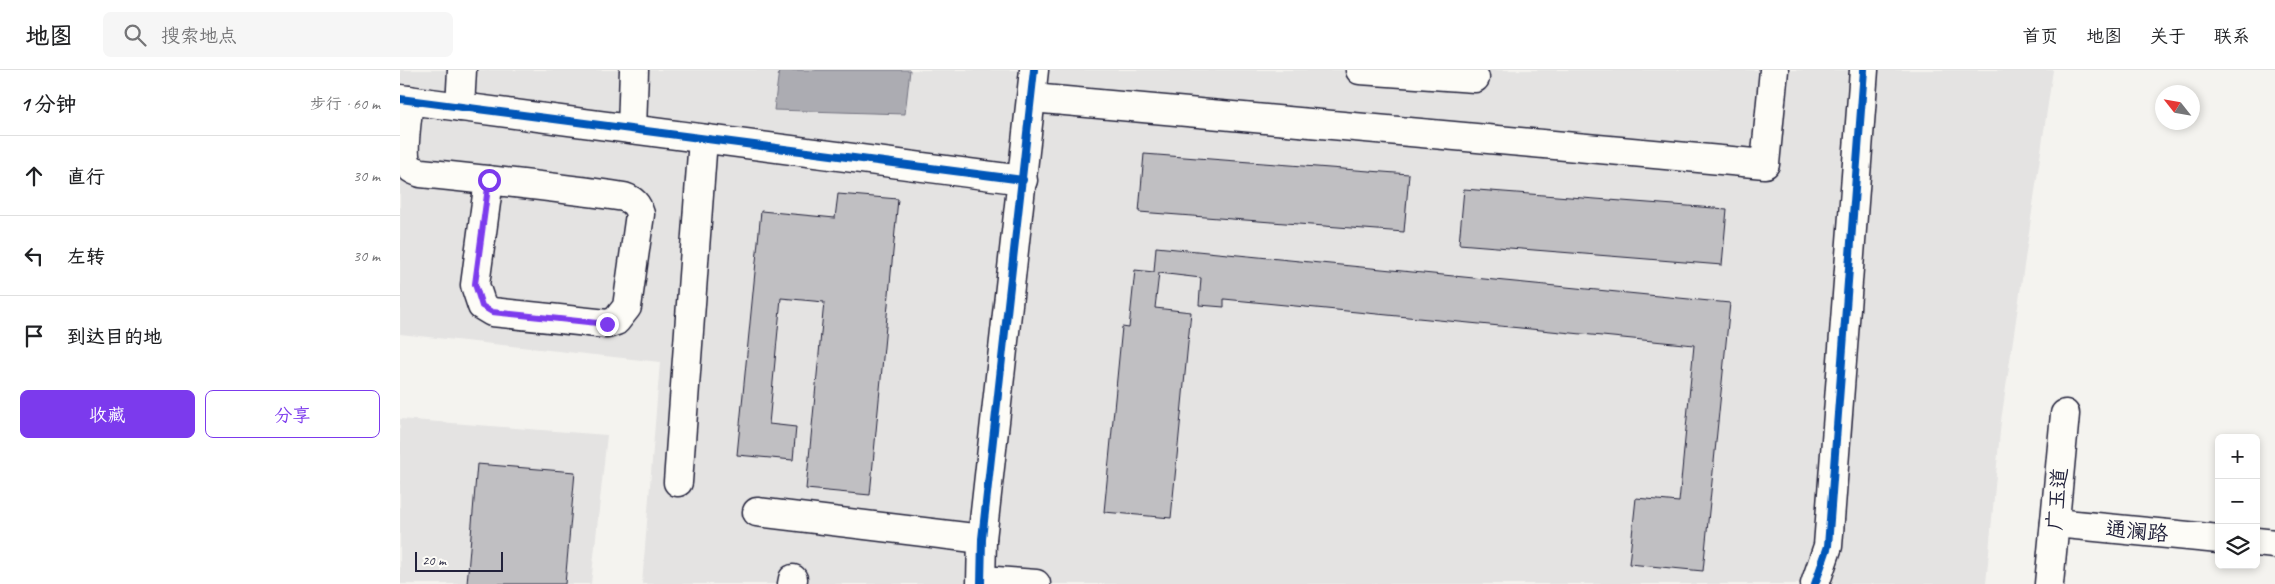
<!DOCTYPE html>
<html lang="zh">
<head>
<meta charset="utf-8">
<style>
  body { margin:0; font-family:Caveat,"LXGW WenKai TC",sans-serif; background:#f6f6f6; color:#202124 }
  .controls { position:absolute; right:15px; bottom:15px; display:grid; overflow:hidden; border-radius:8px; box-shadow:0 2px 8px #0003 }
  .controls button { width:45px; height:45px; display:grid; place-items:center; padding:0; border:0; border-bottom:1px solid #e0e0e0; background:#fff; color:#202124; font:25px sans-serif }
  .compass { position:absolute; left:1755px; top:15px; width:45px; height:45px; border-radius:50%; background:#fff; box-shadow:0 2px 8px #0003; rotate:301deg }
  .scale { position:absolute; left:15px; bottom:12px; width:88px; box-sizing:border-box; padding-left:5px; border:2px solid #22223b; border-top:0; font-size:14px; line-height:18px; white-space:nowrap; color:#22223b; -webkit-text-stroke:4px #fdfcf7; paint-order:stroke }
  .stop { position:absolute; width:15px; height:15px; margin:-11px; border:4px solid #7c3aed; border-radius:50%; background:#fff }
  .stop.end { background:#7c3aed; border-color:#fff; box-shadow:0 1px 5px #0008 }
  .list { margin:0; padding:0; list-style:none }
  h2 { display:flex; justify-content:space-between; align-items:center; height:65px; margin:0; padding:0 20px; font-size:21px }
  h2 small { font-size:16px; font-weight:400; color:#757577 }
  .list li { display:grid; grid-template-columns:32px 1fr auto; gap:15px; align-items:center; box-sizing:border-box; height:80px; padding:0 20px; border-top:1px solid #e0e0e0 }
  .list b { display:block; font-size:19px; white-space:nowrap }
  .list em { font-size:16px; font-style:normal; color:#757577 }
  .actions { display:flex; gap:10px; padding:15px 20px }
  .actions a { flex:1; padding:11px 0; border:1px solid #7c3aed; border-radius:8px; text-align:center; font-size:18px; color:#7c3aed }
  .actions .main { background:#7c3aed; color:#fff }
  .icon { flex:none; width:28px; height:28px; fill:none; stroke:currentColor; stroke-width:2; stroke-linecap:round; stroke-linejoin:round }
  .map { position:relative; flex:none; width:1875px; height:514px; overflow:hidden }
  header { display:flex; align-items:center; gap:30px; box-sizing:border-box; height:70px; padding:0 25px; background:#fff; border-bottom:1px solid #e0e0e0 }
  header strong { font-size:24px }
  nav { display:flex; gap:28px; margin-inline-start:auto; font-size:18px }
  .search { width:350px; height:45px; background:#f6f6f6; display:flex; align-items:center; gap:12px; box-sizing:border-box; padding:0 18px; border-radius:8px; color:#757577; font-size:19px }
  main { display:flex }
  aside { flex:1; background:#fff }
  .map>svg:first-child { display:block }
  .built { fill:#e4e3e2 }
  .water { fill:#acacb2; stroke:#757582 }
  .building { fill:#c0bfc2; stroke:#22223b }
  .lines { fill:none; stroke-linecap:round; stroke-linejoin:round }
  .minor-casing { stroke:#22223b; stroke-width:31 }
  .minor { stroke:#fdfcf7; stroke-width:28 }
  .cycleway-casing { stroke:#fdfcf7; stroke-width:11 }
  .cycleway { stroke:#0057b8; stroke-width:8 }
  .route { stroke:#7c3aed; stroke-width:6 }
  .labels { text-anchor:middle; dominant-baseline:central; stroke-width:4; stroke-linejoin:round; paint-order:stroke }
  .street-label { font-size:21px; fill:#22223b; stroke:#fdfcf7 }
</style>
</head>
<body>
<header>
<strong>地图</strong>
<div class="search"><svg class="icon" aria-label="search" viewBox="0 0 24 24"><circle cx="10" cy="10" r="6"/><path d="M15 15l6 6"/></svg>搜索地点</div>
<nav><a>首页</a><a>地图</a><a>关于</a><a>联系</a></nav>
</header>
<main>
<aside>
<h2>1 分钟<small>步行 · 60 m</small></h2>
<ul class="list">
<li><svg class="icon" aria-label="ahead" viewBox="0 0 24 24"><path d="M12 20V5M6 11l6-6 6 6"/></svg><div><b>直行</b></div><em>30 m</em></li>
<li><svg class="icon" aria-label="left" viewBox="0 0 24 24"><path d="M17 20v-9H6M10 6l-5 5 5 5"/></svg><div><b>左转</b></div><em>30 m</em></li>
<li><svg class="icon" aria-label="arrive" viewBox="0 0 24 24"><path d="M6 21V4h12l-3 4 3 4H6"/></svg><div><b>到达目的地</b></div></li>
</ul>
<div class="actions"><a class="main">收藏</a><a>分享</a></div>
</aside>
<div class="map">
<svg width="1875" height="514" viewBox="0 0 1875 514">
  <rect width="100%" height="100%" fill="#f4f3ef"/>
  <filter id="ink" filterUnits="userSpaceOnUse"><feTurbulence type="fractalNoise" baseFrequency=".02" numOctaves="2"/><feDisplacementMap in="SourceGraphic" scale="10" xChannelSelector="R" yChannelSelector="G"/><feConvolveMatrix kernelMatrix="1 2 1 2 8 2 1 2 1" color-interpolation-filters="sRGB"/></filter>
  <g filter="url(#ink)">
    <g class="built">
      <path d="M0,0h1653l-52,351 -15,163h-1344l18,-222 -260,-28z"/>
      <path d="M0,349l207,16 -16,149h-191z"/>
    </g>
    <path class="water" d="M379,0h131l-5,44 -131,-4z"/>
    <g class="building">
      <path d="M744,84l265,20 -5,58 -265,-20z"/>
      <path d="M1064,119l263,20 -5,56 -263,-21z"/>
      <path d="M438,124l60,5 -28,296 -64,-6 18,-187 -43,-4 -12,126 27,3 -3,33 -56,-5 24,-244 74,7z"/>
      <path d="M756,177l574,56 -27,268 -74,-7 7,-66 43,4 15,-157 -470,-46v8l-25,-2 2,-27 -42,-5 -4,35 36,4 -20,206 -67,-6 18,-185 7,1 6,-58 19,2z"/>
      <path d="M77,394l98,8 -10,112h-98z"/>
    </g>
    <g class="lines">
      <g class="minor-casing">
        <g id="minor">
          <path d="M960,0l115,8"/>
          <path d="M632,28l733,66 9,-94"/>
          <path d="M0,29l623,81"/>
          <path d="M9,30c-1,14 -8,54 -1,65 3,5 8,6 13,8 68,7 135,14 203,24 9,3 13,7 16,17l-13,93 -11,14 -9,3 -115,-12 -10,-6 -7,-21 14,-105"/>
          <path d="M60,37l2,-37"/>
          <path d="M232,59l2,-59"/>
          <path d="M278,412l25,-343"/>
          <path d="M357,442l225,27"/>
          <path d="M1655,453l164,16"/>
          <path d="M1856,472l19,2"/>
          <path d="M582,510l54,4"/>
          <path d="M392,514l1,-5"/>
          <path d="M581,514l1,-45 52,-469"/>
          <path d="M1415,514l13,-38 36,-476"/>
          <path d="M1649,514l16,-170"/>
        </g>
      </g>
      <use href="#minor" class="minor"/>
      <g class="cycleway-casing">
        <g id="cycleway">
          <path d="M0,29l623,81"/>
          <path d="M581,514l1,-45 52,-469"/>
          <path d="M1415,514l13,-38 36,-476"/>
        </g>
      </g>
      <use href="#cycleway" class="cycleway"/>
    </g>
  </g>
  <g class="lines" filter="url(#ink)">
    <path class="route" d="M89,110l-14,104 7,22 10,6 115,12"/>
  </g>
  <g class="labels">
    <g class="street-label">
      <text transform="translate(1657 429) rotate(-85)">广玉道</text>
      <text transform="translate(1737 461) rotate(5)">通澜路</text>
    </g>
  </g>
</svg>
<div class="controls">
<button>+</button>
<button>−</button>
<button><svg class="icon" aria-label="layers" viewBox="0 0 24 24"><path d="M12 4l9 5-9 5-9-5zM3 14l9 5 9-5"/></svg></button>
</div>
<svg class="compass" viewBox="-18 -18 36 36"><path d="M0-13l5 13h-10z" fill="#e53935"/><path d="M0 13l5-13h-10z" fill="#757577"/></svg>
<div class="scale">20 m</div>
<div class="stop" style="left:89px;top:110px"></div>
<div class="stop end" style="left:207px;top:254px"></div>
</div>
</main>
</body>
</html>
